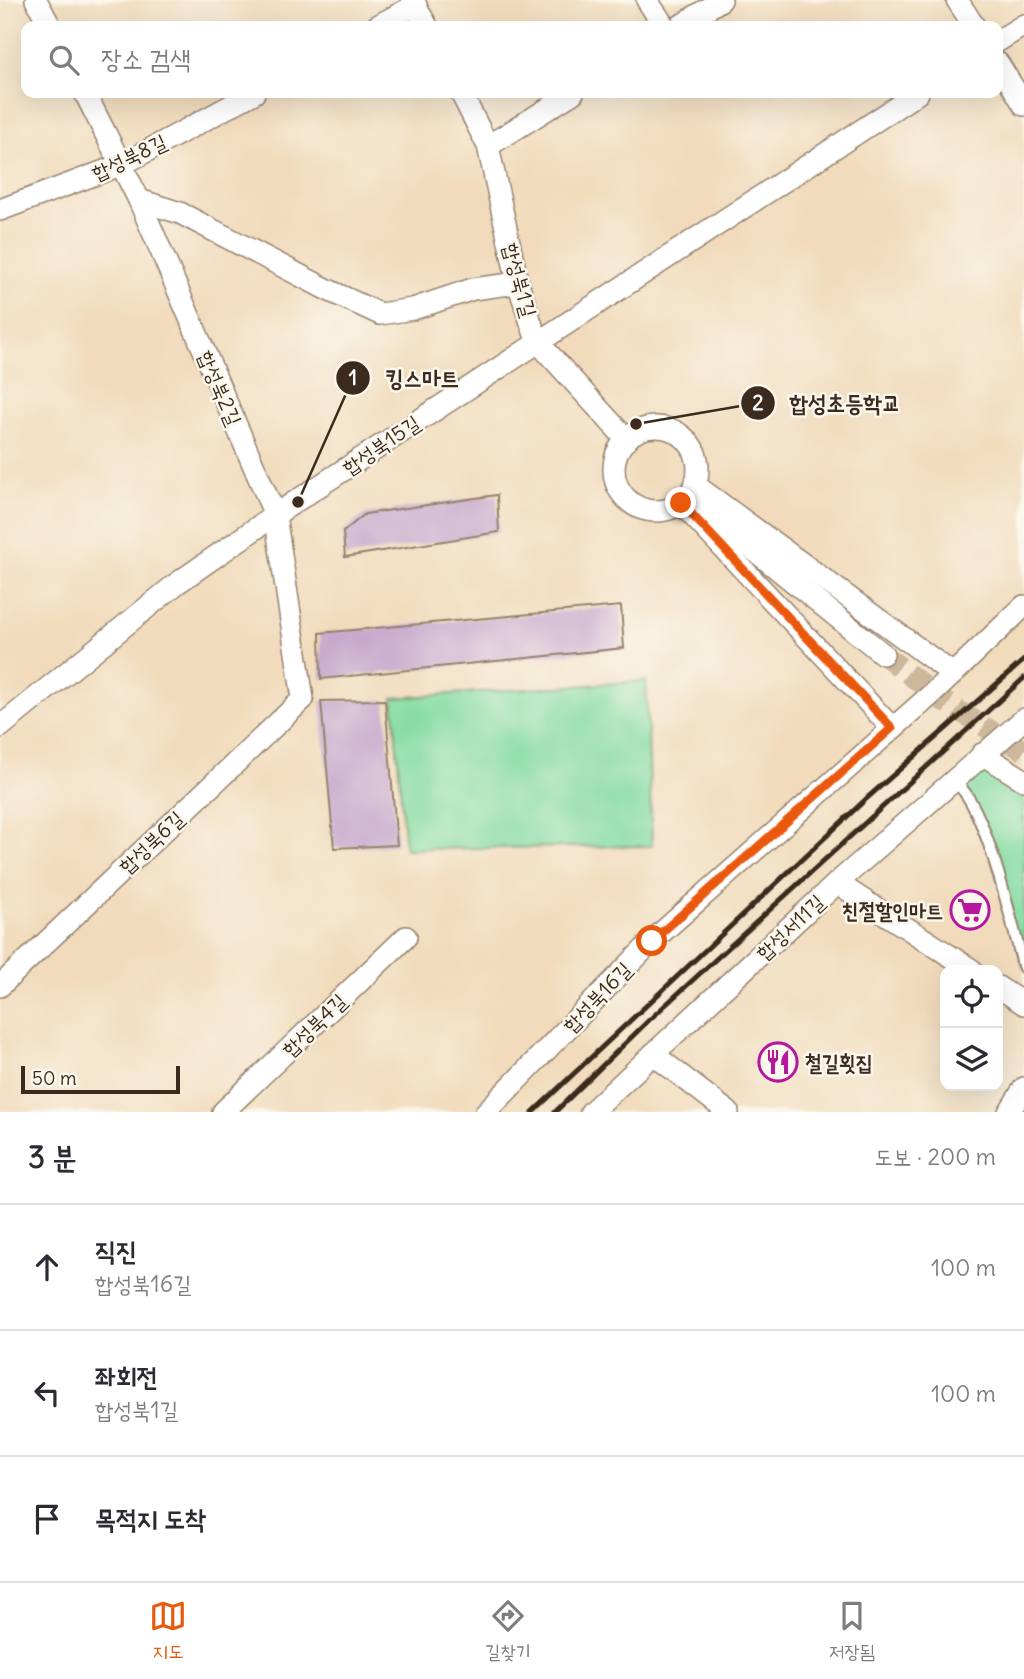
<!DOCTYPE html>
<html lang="ko">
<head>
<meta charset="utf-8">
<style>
  body { margin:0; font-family:Delius,"Poor Story",sans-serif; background:#f7f7f7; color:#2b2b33 }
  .controls { position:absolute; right:21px; bottom:21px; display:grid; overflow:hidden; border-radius:14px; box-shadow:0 7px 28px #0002 }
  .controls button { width:63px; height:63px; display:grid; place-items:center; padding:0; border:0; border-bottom:2px solid #e1e1e2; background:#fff; color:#2b2b33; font:35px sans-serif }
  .scale { position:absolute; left:21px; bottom:18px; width:159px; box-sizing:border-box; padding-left:7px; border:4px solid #3b2a1e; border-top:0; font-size:19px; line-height:24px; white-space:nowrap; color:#3b2a1e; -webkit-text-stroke:5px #fbf7ec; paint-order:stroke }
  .stop { position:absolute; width:21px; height:21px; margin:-16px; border:5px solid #ea580c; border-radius:50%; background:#fff }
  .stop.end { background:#ea580c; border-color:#fff; box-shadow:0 2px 7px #0008 }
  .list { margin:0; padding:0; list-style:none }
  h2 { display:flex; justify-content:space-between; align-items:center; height:91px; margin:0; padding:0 28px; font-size:30px }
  h2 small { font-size:23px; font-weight:400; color:#7c7c81 }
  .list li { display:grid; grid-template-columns:46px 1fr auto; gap:21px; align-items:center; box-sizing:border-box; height:126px; padding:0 28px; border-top:2px solid #e1e1e2 }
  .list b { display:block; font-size:26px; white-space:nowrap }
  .list p { margin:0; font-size:23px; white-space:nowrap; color:#7c7c81 }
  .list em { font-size:23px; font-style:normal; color:#7c7c81 }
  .icon { flex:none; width:38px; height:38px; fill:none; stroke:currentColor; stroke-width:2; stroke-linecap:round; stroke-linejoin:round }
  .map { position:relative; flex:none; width:1024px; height:1112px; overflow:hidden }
  .search { position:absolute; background:#fff; box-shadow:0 7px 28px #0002; left:21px; right:21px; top:21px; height:77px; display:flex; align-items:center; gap:18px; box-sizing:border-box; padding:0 24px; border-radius:14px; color:#7c7c81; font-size:26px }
  .sheet { height:469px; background:#fff }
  nav { display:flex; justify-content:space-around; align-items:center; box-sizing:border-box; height:98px; border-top:2px solid #e1e1e2; background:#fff; font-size:19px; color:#7c7c81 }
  nav a { display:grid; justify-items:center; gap:4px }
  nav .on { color:#ea580c }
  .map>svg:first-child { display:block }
  .green { fill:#83dba0; stroke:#5f825f; stroke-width:2 }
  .building { fill:#c8a9cd }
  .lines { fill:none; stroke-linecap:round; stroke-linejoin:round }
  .street-tunnel { stroke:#cdb89c; stroke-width:21; stroke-dasharray:21 10; stroke-linecap:butt }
  .lane-casing { stroke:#96826d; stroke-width:14 }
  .street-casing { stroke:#96826d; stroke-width:24 }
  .lane { stroke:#fff; stroke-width:10 }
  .street { stroke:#fff; stroke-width:21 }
  .rail { stroke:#3b2a1e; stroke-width:5 }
  .route { stroke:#ea580c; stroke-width:9 }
  .labels { text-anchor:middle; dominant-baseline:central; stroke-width:5; stroke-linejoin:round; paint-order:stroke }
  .street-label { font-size:21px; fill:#3b2a1e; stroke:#fbf7ec }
  .poi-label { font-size:21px; font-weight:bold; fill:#3b2a1e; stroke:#fbf7ec; text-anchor:end }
  .leader { fill:none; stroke:#3b2a1e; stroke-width:2.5 }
  .callout-dot { fill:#3b2a1e; stroke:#fbf7ec; stroke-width:2.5 }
  .mark-label { font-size:21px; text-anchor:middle; font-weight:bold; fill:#fff }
  .callout-label { font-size:23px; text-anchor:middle; font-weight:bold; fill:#3b2a1e; stroke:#fbf7ec; stroke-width:5; stroke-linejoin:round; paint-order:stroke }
</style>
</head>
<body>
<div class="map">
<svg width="1024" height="1112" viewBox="0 0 1024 1112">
  <rect width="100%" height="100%" fill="#fbf7ec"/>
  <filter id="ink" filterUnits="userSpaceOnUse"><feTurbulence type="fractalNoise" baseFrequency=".0143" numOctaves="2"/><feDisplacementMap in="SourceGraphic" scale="14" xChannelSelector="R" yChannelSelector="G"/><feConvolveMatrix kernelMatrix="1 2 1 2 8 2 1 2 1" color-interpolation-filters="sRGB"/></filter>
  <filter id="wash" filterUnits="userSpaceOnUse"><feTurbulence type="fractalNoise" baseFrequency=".00686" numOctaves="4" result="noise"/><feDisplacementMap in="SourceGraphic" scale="28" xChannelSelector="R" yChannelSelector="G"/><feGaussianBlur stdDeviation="1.57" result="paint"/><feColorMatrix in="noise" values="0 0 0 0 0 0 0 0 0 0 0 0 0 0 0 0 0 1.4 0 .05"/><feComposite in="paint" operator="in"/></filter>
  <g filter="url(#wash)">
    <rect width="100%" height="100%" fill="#f1dbbc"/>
    <g class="green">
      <path d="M646,681l6,165 -247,3 -12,-151z"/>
      <path d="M982,754l42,26v188l-43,-148 -23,-35z"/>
    </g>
    <g id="blocks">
      <g class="building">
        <path d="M497,495l2,37 -154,25 -2,-25 22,-18z"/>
        <path d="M621,606l3,42 -303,31 -1,-46z"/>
        <path d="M385,700l12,145 -63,3 -13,-147z"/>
      </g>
    </g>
  </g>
  <g filter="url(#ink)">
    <use href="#blocks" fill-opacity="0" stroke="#96826d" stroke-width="2"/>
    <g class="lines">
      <path class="street-tunnel" d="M883,654l63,49 78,48"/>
      <g class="lane-casing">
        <path id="lane" d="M954,782c31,17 59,148 70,186"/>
      </g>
      <g class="street-casing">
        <g id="street">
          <path d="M36,0l14,26"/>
          <path d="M412,0l15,26"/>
          <path d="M647,0l17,26"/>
          <path d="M957,0l17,26"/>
          <path d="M377,26l39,-21"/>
          <path d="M680,26l41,-26"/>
          <path d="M998,41l26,-16"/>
          <path d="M998,63l26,42"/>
          <path d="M461,93l27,53 30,137 19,58 90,99"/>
          <path d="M488,146l85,-53"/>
          <path d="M139,200l41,13 148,77 52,24 33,-5 60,-20 45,-6"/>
          <path d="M0,210l123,-46 131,-71"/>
          <circle cx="656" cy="469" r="42"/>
          <path d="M695,485l258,189"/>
          <path d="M681,503l211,225"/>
          <path d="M697,504l186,150"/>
          <path d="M0,727l176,-143 99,-69 643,-422"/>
          <path d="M982,754l42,26"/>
          <path d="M837,883l135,87"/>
          <path d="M0,986l303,-287 -28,-184 -136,-315 -54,-107"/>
          <path d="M998,987l26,17"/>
          <path d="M653,1054l75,58"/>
          <path d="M223,1112l183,-175"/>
          <path d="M486,1112l166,-171 281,-248 91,-87"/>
          <path d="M591,1112l246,-229 187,-164"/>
          <path d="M1009,1112l15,-24"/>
        </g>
      </g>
      <use href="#lane" class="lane"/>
      <use href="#street" class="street"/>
      <g class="rail">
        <path d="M533,1112l333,-313 158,-139"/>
        <path d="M555,1112l94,-92 375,-342"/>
      </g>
    </g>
  </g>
  <g class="lines" filter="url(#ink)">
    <path class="route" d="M652,941l240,-213 -211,-225"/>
  </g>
  <defs>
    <g id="supermarket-ring" transform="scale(2.0125)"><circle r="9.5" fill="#fbf7ec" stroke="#b5179e" stroke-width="1.5"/><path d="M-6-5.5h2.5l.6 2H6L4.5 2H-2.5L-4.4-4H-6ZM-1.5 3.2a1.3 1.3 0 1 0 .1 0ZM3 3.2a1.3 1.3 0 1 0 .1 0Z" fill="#b5179e"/></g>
    <g id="restaurant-ring" transform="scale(2.0125)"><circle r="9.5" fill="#fbf7ec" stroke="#b5179e" stroke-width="1.5"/><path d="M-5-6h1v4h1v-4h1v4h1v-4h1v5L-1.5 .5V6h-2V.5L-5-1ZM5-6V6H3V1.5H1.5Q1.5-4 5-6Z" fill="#b5179e"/></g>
  </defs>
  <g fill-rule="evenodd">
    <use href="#supermarket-ring" x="970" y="910"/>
    <use href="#restaurant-ring" x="778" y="1062"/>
  </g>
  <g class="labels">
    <g class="street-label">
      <text transform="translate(129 157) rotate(-25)">합성북8길</text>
      <text transform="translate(520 280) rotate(75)">합성북1길</text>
      <text transform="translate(220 388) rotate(67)">합성북2길</text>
      <text transform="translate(381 445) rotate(-34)">합성북15길</text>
      <text transform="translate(151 842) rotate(-43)">합성북6길</text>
      <text transform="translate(790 927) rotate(-43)">합성서11길</text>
      <text transform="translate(597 997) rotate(-46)">합성북16길</text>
      <text transform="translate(314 1025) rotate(-44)">합성북4길</text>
    </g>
    <g class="poi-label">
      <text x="943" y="910">친절할인마트</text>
      <text x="805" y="1062" text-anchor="start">철길횟집</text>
    </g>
  </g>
  <path class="leader" d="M298 502L353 378M636 424L758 403"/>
  <g class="callout-dot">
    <circle cx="298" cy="502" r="7"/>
    <circle cx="636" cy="424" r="7"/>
    <circle cx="353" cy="378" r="18"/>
    <circle cx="758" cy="403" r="18"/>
  </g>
  <g class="mark-label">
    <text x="353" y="385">1</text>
    <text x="758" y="410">2</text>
  </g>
  <g class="callout-label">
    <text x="422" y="386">킹스마트</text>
    <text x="845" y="411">합성초등학교</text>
  </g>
</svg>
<div class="controls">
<button><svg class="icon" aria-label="locate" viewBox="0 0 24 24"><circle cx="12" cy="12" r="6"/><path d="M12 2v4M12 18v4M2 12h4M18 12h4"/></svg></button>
<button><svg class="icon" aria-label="layers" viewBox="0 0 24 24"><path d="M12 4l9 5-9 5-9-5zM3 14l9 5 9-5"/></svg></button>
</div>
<div class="scale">50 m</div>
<div class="stop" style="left:652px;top:941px"></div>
<div class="stop end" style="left:681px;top:503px"></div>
<div class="search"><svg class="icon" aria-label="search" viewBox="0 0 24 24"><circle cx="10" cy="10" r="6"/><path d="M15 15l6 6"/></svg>장소 검색</div>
</div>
<section class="sheet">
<h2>3 분<small>도보 · 200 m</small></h2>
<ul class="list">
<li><svg class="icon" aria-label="ahead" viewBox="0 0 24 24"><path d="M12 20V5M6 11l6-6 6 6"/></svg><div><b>직진</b><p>합성북16길</p></div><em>100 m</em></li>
<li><svg class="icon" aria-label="left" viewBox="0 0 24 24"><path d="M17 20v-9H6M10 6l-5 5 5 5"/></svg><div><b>좌회전</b><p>합성북1길</p></div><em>100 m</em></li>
<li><svg class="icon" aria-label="arrive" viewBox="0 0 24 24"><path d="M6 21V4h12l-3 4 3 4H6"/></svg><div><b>목적지 도착</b></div></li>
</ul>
</section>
<nav>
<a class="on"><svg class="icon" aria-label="map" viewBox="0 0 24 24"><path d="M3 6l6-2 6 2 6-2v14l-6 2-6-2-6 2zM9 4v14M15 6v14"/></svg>지도</a>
<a><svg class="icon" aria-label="directions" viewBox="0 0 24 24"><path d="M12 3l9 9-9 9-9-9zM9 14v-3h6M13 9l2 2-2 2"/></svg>길찾기</a>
<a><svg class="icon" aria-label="saved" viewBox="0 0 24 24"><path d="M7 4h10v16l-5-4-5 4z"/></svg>저장됨</a>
</nav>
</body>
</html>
